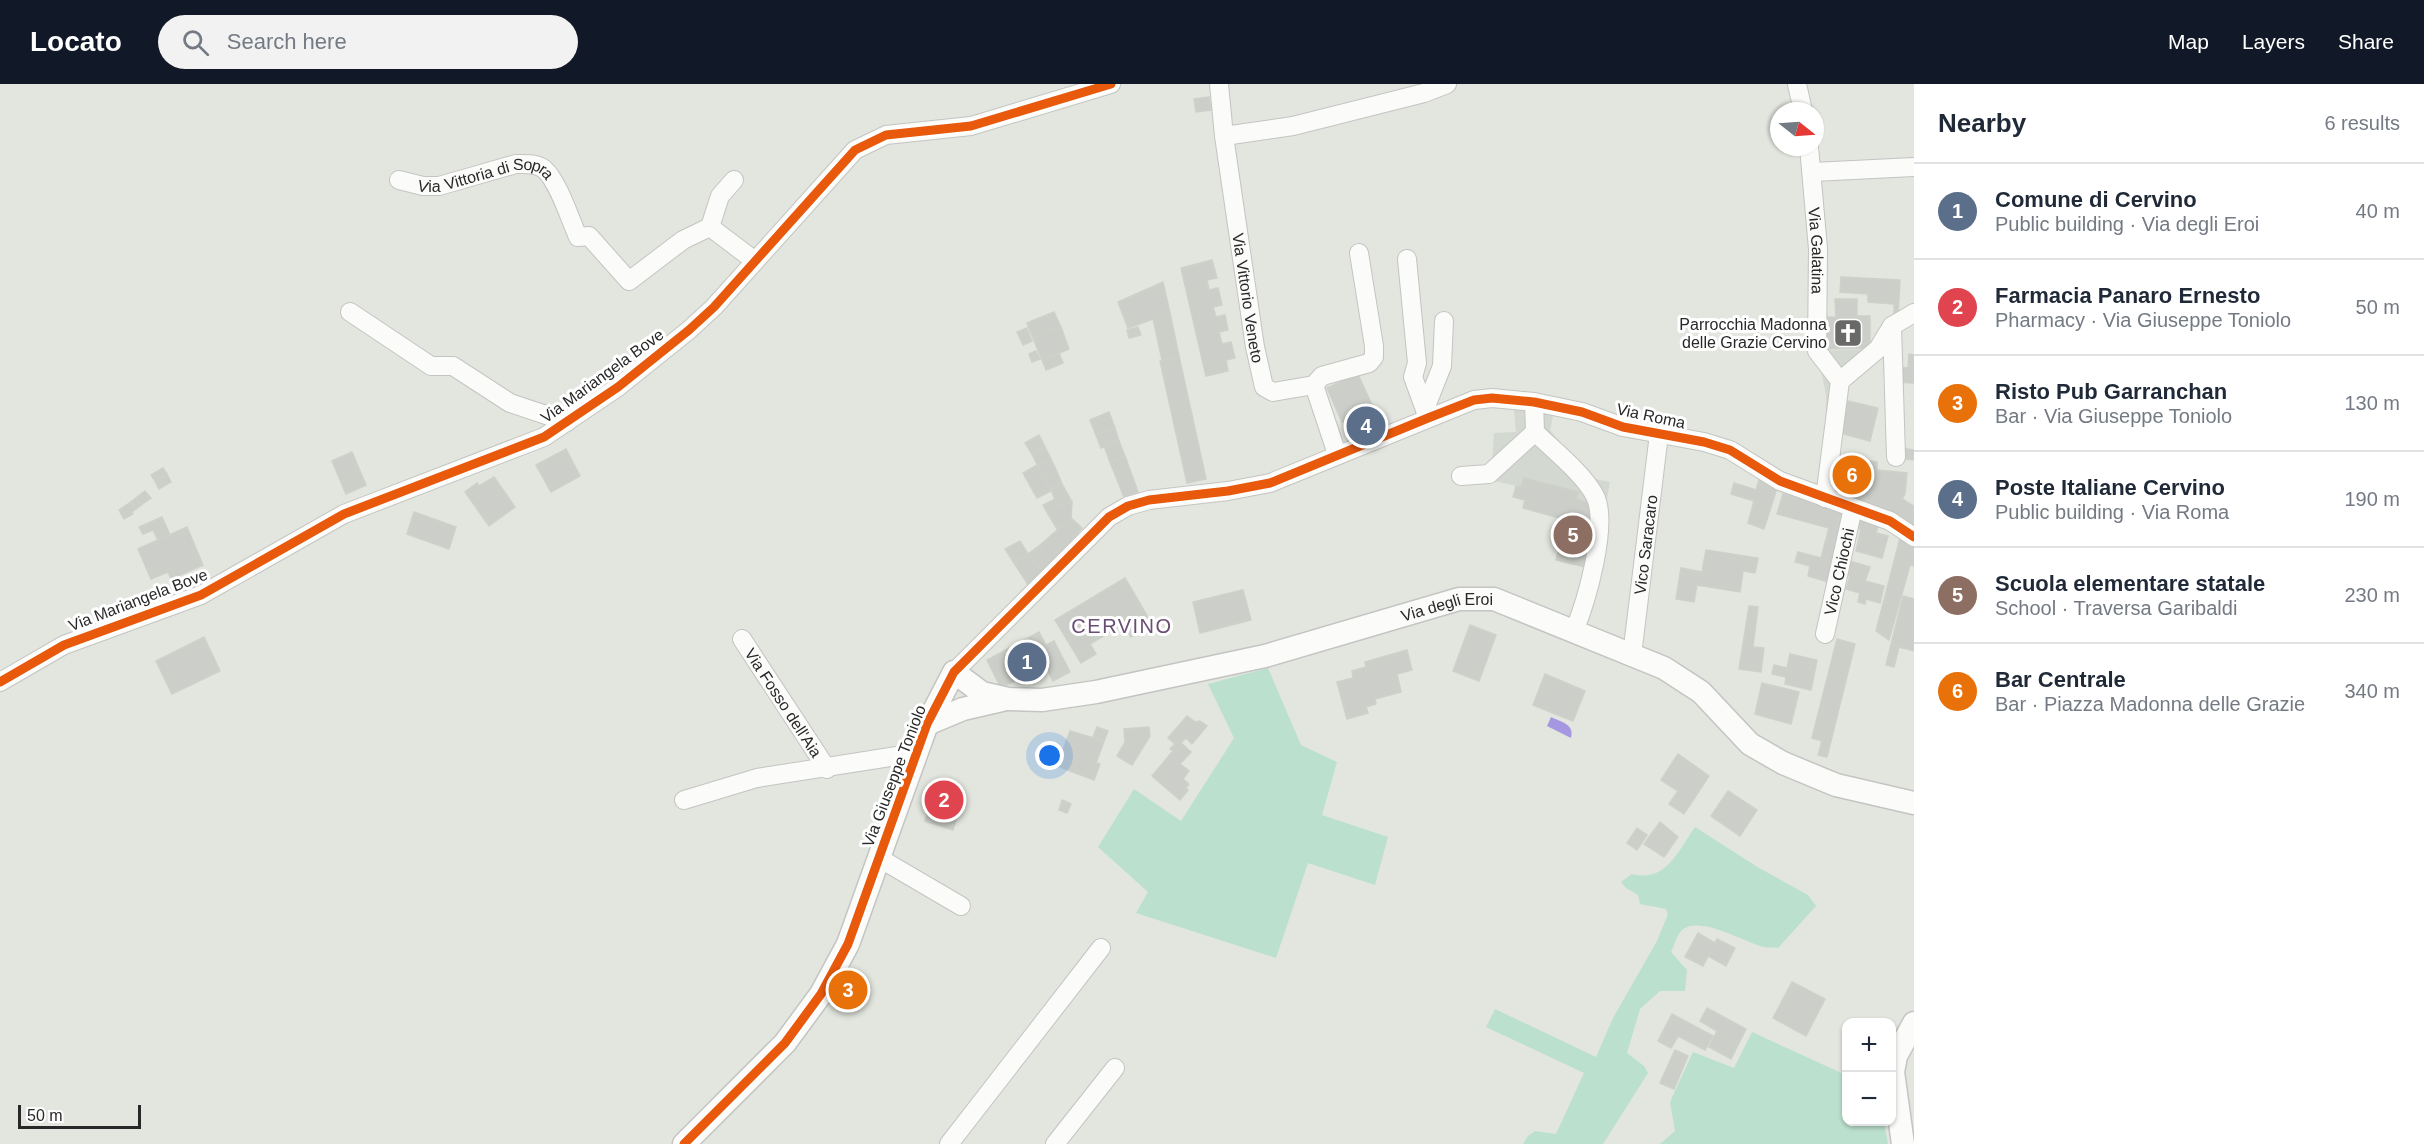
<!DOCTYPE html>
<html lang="en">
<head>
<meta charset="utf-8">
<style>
  body { margin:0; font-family:Helvetica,sans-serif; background:#f2f2f3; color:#1f2937 }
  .controls { position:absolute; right:18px; bottom:18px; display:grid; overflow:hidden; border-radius:12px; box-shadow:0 2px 4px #0004 }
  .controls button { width:54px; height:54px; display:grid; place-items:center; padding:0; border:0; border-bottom:2px solid #e0e1e3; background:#fff; color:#1f2937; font:30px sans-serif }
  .compass { position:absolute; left:1770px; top:18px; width:54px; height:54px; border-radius:50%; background:#fff; box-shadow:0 2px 4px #0004; rotate:107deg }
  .scale { position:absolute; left:18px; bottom:15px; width:123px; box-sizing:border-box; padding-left:6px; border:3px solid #282828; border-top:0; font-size:16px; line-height:21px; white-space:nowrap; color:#282828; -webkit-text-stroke:4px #fff; paint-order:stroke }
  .you { position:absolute; left:1050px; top:672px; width:21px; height:21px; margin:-15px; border:4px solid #fff; border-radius:50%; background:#1a73e8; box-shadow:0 0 0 9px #1a73e833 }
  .badge { display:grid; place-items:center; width:39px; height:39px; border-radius:50%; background:#111827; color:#fff; font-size:20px; font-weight:700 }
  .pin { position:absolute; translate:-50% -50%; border:3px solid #fff; box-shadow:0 2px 6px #0006 }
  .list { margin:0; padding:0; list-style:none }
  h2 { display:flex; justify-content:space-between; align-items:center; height:78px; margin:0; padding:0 24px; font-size:26px }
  h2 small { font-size:20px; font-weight:400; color:#747a83 }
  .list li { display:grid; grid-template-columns:39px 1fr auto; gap:18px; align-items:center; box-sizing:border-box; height:96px; padding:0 24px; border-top:2px solid #e0e1e3 }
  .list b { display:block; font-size:22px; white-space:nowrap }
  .list p { margin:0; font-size:20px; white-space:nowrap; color:#747a83 }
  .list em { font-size:20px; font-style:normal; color:#747a83 }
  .icon { flex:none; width:33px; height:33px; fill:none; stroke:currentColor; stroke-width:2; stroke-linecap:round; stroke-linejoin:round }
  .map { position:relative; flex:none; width:1914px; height:1060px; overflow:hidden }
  header { display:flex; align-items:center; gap:36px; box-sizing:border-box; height:84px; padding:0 30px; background:#111827; color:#fff }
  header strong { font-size:28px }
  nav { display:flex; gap:33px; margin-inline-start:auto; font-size:21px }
  .search { width:420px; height:54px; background:#f2f2f3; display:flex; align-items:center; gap:15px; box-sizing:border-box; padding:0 21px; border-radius:33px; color:#747a83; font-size:22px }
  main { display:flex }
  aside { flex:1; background:#fff }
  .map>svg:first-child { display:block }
  .green { fill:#bbe0ce }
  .plaza { fill:#d3d8d0 }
  .water { fill:#a598e1 }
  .building { fill:#cccfc9; stroke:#cdd1ca; stroke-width:1.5 }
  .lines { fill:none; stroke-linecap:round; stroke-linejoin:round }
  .minor-casing { stroke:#c4c4c3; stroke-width:20 }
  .tertiary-casing { stroke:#c4c4c3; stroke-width:25 }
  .minor { stroke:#fbfbfa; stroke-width:18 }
  .tertiary { stroke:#fbfbfa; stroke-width:22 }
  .cycleway-casing { stroke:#fff; stroke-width:13 }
  .cycleway { stroke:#e8590c; stroke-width:9 }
  .labels { text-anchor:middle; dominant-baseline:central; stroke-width:6; stroke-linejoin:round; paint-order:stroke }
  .street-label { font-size:16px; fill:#282828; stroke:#fff }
  .poi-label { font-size:16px; fill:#282828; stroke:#fff; text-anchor:end }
  .quarter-label { font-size:20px; letter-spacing:1.5px; fill:#6a4d73; stroke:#fff }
</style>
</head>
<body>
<header>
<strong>Locato</strong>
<div class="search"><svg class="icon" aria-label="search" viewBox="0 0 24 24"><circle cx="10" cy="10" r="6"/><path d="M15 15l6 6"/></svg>Search here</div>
<nav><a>Map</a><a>Layers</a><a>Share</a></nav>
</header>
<main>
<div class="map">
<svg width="1914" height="1060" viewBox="0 0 1914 1060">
  <rect width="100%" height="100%" fill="#e2e6de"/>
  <g class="green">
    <path d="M1268,584l33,77 36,17 -15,53 66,22 -13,48 -67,-22 -32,95 -140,-45 12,-21 -50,-45 36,-58 47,32 53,-83 -26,-54z"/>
    <path d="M1695,743l64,41 49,27 8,11 -38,42c-5,-1 -10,0 -14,-1 -21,-5 -58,-29 -79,-19 -8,4 -10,16 -14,24l16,18 -2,21h-25l-20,18 -13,44 17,13 4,7 -45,71h-80l5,-8 7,-5 21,3 28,-61 -98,-46 9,-18 101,48 17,-39 44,-77 11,-27 -2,-5 -26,-5 -2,-9 -12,-7 -5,-6 11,-8c34,9 46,-23 63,-47z"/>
    <path d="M1752,948l94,43v47h38l4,22h-228l15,-13 -5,-29 23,-50 41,16z"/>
  </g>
  <g class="plaza">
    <path d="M1878,265l-27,25 -25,53v-33l-9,-43z"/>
    <path d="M1513,316l42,7 -5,23 39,48 21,4 -5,26 -28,-9 1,-7 -54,-14 -3,9 -27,-6 -2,-19 2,-29 22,-1z"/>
  </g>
  <path class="water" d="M1551,633c10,5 24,7 20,21l-24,-12z"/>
  <g class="building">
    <path d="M1209,13l2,13 -15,2 -2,-13z"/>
    <path d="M1212,176l5,18 -10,2 2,10 9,-2 4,17 -9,2 3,10 9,-2 3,15 -9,2 3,12 9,-2 4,16 -9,2 2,11 -22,5 -25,-108z"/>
    <path d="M1841,193l59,3 -2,35 -4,-1v-10l-26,-2v-8l-28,-2z"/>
    <path d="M1163,198l7,31 -42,15 -10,-26z"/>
    <path d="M1835,215h22v17h13v32l-44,1 -1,-32h11z"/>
    <path d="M1054,228l7,15 -28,11 -6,-15z"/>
    <path d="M1170,229l9,43 -17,4 -9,-42z"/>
    <path d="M1061,243l8,22 -27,11 -9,-22z"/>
    <path d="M1138,243l3,8 -12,3 -2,-8z"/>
    <path d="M1027,244l5,13 -9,4 -6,-13z"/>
    <path d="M1036,267l4,8 -8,3 -3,-8z"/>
    <path d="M1059,269l4,10 -17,7 -4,-10z"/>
    <path d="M1909,270l5,1v28l-19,-1 2,-15 11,1z"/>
    <path d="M1179,272l27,123 -19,4 -27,-122z"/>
    <path d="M1358,290l23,51 -23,10 -8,-17 -8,4 -15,-34z"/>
    <path d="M1848,317l30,7 -8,33 -30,-8z"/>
    <path d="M1109,328l6,16 -19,7 -6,-15z"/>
    <path d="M1115,344l4,13 -18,7 -5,-13z"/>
    <path d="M1039,351l6,12 -13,7 -7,-11z"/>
    <path d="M1119,357l6,15 -15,6 -6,-16z"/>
    <path d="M1045,363l6,12 -13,7 -6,-12z"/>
    <path d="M1901,364l13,2v10l-15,-2z"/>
    <path d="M566,365l14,27 -29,16 -15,-27z"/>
    <path d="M352,368l14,33 -20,9 -14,-33z"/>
    <path d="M1125,372l13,36 -14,5 -14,-35z"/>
    <path d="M1844,374l33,4v8l30,3 -2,21 -3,5 12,7v26l-83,-33 3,-33 9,1z"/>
    <path d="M1051,375l6,13 -13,6 -6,-12z"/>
    <path d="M1037,381l14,26 -14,7 -14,-25z"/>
    <path d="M163,384l4,6 -12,7 -4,-6z"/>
    <path d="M1057,388l5,12 -11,6 -7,-12z"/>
    <path d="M167,390l4,8 -12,7 -4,-8z"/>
    <path d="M494,393l21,30 -26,19 -24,-34 12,-9 2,3z"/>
    <path d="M1524,394l55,14 -3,7 17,5 -12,47 7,3 -3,13 -29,-7 10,-40 -43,-12 2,-8 -12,-3 3,-11 5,1z"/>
    <path d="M1759,396l19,5 -14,44 -16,-6 6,-22 -23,-7 3,-11 22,7z"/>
    <path d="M1062,400l10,18 -13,6 -8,-18z"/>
    <path d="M145,407l6,7 -10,7 -5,-7z"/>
    <path d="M1783,410l66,18 -17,71 -24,-7 2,-10 -15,-4 3,-10 23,6 8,-30 -52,-14z"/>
    <path d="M136,414l5,7 -5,4 -5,-7z"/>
    <path d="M1055,415l4,8 -11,7 -5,-9z"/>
    <path d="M131,418l5,7 -4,3 1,2 -9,5 -5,-9z"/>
    <path d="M1072,418l-1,16 -14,11 -9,-15 11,-7z"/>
    <path d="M414,428l42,15 -7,22 -42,-15z"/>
    <path d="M1854,432l25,6 -3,11 12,3 -6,22 -26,-7 5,-22 -10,-3z"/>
    <path d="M162,433l8,18 -12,5 -5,-10 -10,4 -4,-7z"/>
    <path d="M1071,434l11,10 -30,33 -13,-15z"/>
    <path d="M187,443l16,38 -32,14 -3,-7 -17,7 -13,-30z"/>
    <path d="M1900,454l14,10v18l-4,-1 -21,75 -13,-9z"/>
    <path d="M1020,457l8,13 -14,9 -9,-14z"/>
    <path d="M1039,462l13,15 -11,11 -13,-18z"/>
    <path d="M1706,466l52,8 -3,15 -12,-2 -3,21 -43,-7 -3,17 -18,-3 5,-31 21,4z"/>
    <path d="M1028,470l13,18 -12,14 -15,-23z"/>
    <path d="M1846,476l24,7 -5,14 19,5 -4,17 -14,-4 -1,5 -7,-2 2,-9 -14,-4 4,-13 -8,-2z"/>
    <path d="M1125,494l27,46 -21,13 -7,-13 -34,20 6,10 -15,9 -26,-43z"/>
    <path d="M1243,506l8,30 -51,13 -7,-31z"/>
    <path d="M1903,512l11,3v52l-15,-4 -5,20 -8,-2z"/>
    <path d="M1749,522l9,1 -5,40 11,1 -3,24 -22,-3z"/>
    <path d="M1470,541l26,10 -17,46 -26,-10z"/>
    <path d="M1039,548l7,13 8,-4 16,31 -17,9 -8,-16 -44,23 -14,-28z"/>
    <path d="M204,553l16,34 -48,23 -16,-33z"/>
    <path d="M1837,555l18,5 -28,113 -9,-2 4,-14 -10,-3z"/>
    <path d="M1407,566l5,20 -15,4 4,18 -26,7 1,5 -10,3 2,6 -21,6 -10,-37 16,-4 -1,-7 14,-4 -1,-5z"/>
    <path d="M1790,570l27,6 -6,30 -26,-6 1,-7 -14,-3 2,-9 13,3z"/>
    <path d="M1545,590l40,17 -12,30 -40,-16z"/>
    <path d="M1762,599l37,9 -8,32 -36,-10z"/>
    <path d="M1187,632l8,6 5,-1 7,5 -15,18 -6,-6 -5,5 10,9 -11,12 9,7 -6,8 6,5 -3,4 2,2 -8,10 -28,-24 21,-25 -3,-2 5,-5 -7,-6z"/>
    <path d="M1097,643l11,4 -4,10 -11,-4z"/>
    <path d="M1149,643l1,9 -18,29 -15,-9 8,-14 -1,-13z"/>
    <path d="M1070,647l34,10 -8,22 4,1 -6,16 -37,-14z"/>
    <path d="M1678,670l31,22 -25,38 -15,-10 9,-13 -17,-11z"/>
    <path d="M932,699l32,11 -11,36 -28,-9 4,-13 -5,-1z"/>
    <path d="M1728,707l29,19 -17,26 -29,-20z"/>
    <path d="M1062,716l9,4 -4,9 -8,-3z"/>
    <path d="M1660,738l18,15 -14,20 -20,-13z"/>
    <path d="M1637,744l10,7 -10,15 -10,-7z"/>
    <path d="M1698,849l17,10 -12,23 -18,-9z"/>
    <path d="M1717,855l18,9 -9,18 -18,-10z"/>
    <path d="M1792,898l33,17 -19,37 -33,-18z"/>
    <path d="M1707,924l39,21 -15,30 -22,-12 8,-16 -17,-10z"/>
    <path d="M1672,930l41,22 -8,14 -27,-14 -7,12 -13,-7z"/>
    <path d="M1675,966l13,6 -14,33 -14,-6z"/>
  </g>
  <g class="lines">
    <g class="minor-casing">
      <g id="minor">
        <path id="s1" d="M1219,0l5,52 31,211 9,40 9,5 41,-7 23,69"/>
        <path d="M1797,0l6,27"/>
        <path d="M1224,52l69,-10 131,-33 23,-9"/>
        <path id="s2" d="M1809,63l9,102 -1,102 23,30"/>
        <path d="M1813,88l101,-5"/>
        <path id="s3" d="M399,96l24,6h16l77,-22c10,0 20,-1 28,5 14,12 26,50 34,68l11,-1 40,45 54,-41 27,-13 45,34"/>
        <path d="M710,143l10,-31 14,-16"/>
        <path d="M1407,175l10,104 -4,14 15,41"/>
        <path d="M350,228l81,54h22l57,37 57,19"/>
        <path d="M1892,242l4,131"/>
        <path d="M1314,301l8,-9 47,-13 5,-6v-11l-15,-93"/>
        <path d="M1534,318l1,30c18,18 49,42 60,64 14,28 -9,107 -21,135"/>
        <path d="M1425,325l17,-43 2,-45"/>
        <path d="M1461,392l28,-2 46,-42"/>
        <path d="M1825,414l15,-117 38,-32 14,-23 22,-13"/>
        <path id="s4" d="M1825,550l28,-126"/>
        <path id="s5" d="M742,555l85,130"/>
        <path id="s6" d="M1632,571l27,-221"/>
        <path d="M954,588l155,-155 19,-11 21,-6 79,-9 42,-8 204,-83 18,-2 42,4 48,10 41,15 81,15 26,8 50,31 110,40 24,16"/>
        <path d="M0,598l64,-37 137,-50 143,-81 200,-77 74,-50 71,-57 25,-23 141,-157 31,-15 85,-9 140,-42"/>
        <path d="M684,716l73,-22 159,-25"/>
        <path d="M879,774l82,48"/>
        <path d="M949,1060l152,-196"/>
        <path d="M1055,1060l60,-76"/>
      </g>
    </g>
    <g class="tertiary-casing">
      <g id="tertiary">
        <path d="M927,640l36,-15 39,-9"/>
        <path id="s7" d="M684,1060l101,-101 36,-49 27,-50 79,-220 27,-52 28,21 26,6 34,1 54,-8 169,-36 194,-57h35l170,69 37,24 49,52 33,19 53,22 78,18"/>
        <path d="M1903,1060l-10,-72 3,-16 18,-33"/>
      </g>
    </g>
    <use href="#minor" class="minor"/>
    <use href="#tertiary" class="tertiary"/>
    <g class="cycleway-casing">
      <g id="cycleway">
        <path d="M0,598l64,-37 137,-50 143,-81 200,-77 74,-50 71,-57 25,-23 141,-157 31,-15 85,-9 140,-42"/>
        <path d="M684,1060l101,-101 36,-49 27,-50 79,-220 27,-52 155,-155 19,-11 21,-6 79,-9 42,-8 158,-65 46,-18 18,-2 42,4 48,10 41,15 81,15 26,8 50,31 110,40 24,16"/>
      </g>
    </g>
    <use href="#cycleway" class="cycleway"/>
  </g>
  <defs>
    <g id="church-square" transform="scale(1.5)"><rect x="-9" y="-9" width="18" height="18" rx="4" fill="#696a68" stroke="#fff"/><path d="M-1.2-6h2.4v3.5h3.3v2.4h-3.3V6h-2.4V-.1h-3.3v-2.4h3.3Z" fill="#fff"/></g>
  </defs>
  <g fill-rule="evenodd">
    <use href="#church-square" x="1848" y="249"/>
  </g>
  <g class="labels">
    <g class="street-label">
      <text stroke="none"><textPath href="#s3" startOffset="90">Via Vittoria di Sopra</textPath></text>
      <text stroke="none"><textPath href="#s2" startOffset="104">Via Galatina</textPath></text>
      <text stroke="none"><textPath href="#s1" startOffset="216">Via Vittorio Veneto</textPath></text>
      <text transform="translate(602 292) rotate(-36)">Via Mariangela Bove</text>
      <text transform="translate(1651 332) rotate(12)">Via Roma</text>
      <text stroke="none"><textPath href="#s6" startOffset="111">Vico Saracaro</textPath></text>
      <text stroke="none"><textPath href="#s4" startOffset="64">Vico Chiochi</textPath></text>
      <text transform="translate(138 516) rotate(-21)">Via Mariangela Bove</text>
      <text stroke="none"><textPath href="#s7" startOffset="1065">Via degli Eroi</textPath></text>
      <text stroke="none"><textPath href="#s5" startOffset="76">Via Fosso dell'Aia</textPath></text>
      <text transform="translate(894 692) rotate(-69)">Via Giuseppe Toniolo</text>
    </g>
    <g class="poi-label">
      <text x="1827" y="240">Parrocchia Madonna<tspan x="1827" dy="18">delle Grazie Cervino</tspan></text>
    </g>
    <g class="quarter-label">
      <text x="1122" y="542">CERVINO</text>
    </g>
  </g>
</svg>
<div class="controls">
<button>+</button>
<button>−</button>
</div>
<svg class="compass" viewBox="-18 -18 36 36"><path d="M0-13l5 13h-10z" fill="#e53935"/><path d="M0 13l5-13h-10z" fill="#747a83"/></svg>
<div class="scale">50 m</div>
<div class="you"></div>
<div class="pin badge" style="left:1027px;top:578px;background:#5c6f8a">1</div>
<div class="pin badge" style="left:944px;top:716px;background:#e0444e">2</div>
<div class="pin badge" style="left:848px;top:906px;background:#e8710a">3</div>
<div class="pin badge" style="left:1366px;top:342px;background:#5c6f8a">4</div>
<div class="pin badge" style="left:1573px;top:451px;background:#8d6e63">5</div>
<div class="pin badge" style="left:1852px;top:391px;background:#e8710a">6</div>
</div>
<aside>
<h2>Nearby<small>6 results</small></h2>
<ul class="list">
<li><span class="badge" style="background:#5c6f8a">1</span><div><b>Comune di Cervino</b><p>Public building · Via degli Eroi</p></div><em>40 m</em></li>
<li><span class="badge" style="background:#e0444e">2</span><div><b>Farmacia Panaro Ernesto</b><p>Pharmacy · Via Giuseppe Toniolo</p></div><em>50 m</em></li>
<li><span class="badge" style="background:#e8710a">3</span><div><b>Risto Pub Garranchan</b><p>Bar · Via Giuseppe Toniolo</p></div><em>130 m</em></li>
<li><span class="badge" style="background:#5c6f8a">4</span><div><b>Poste Italiane Cervino</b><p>Public building · Via Roma</p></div><em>190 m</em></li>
<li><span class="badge" style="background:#8d6e63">5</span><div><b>Scuola elementare statale</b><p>School · Traversa Garibaldi</p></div><em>230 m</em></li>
<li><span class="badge" style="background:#e8710a">6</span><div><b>Bar Centrale</b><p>Bar · Piazza Madonna delle Grazie</p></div><em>340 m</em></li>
</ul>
</aside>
</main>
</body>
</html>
